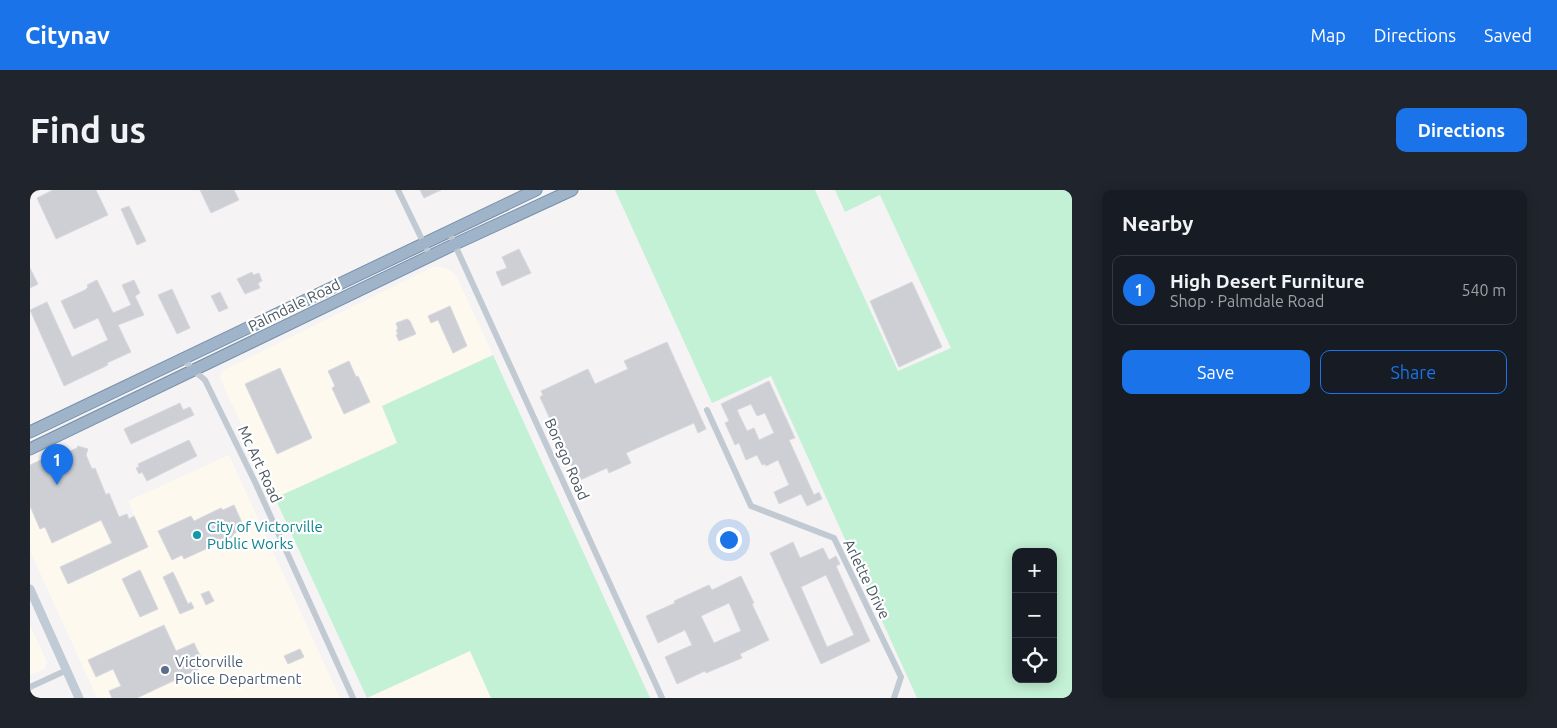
<!DOCTYPE html>
<html lang="en">
<head>
<meta charset="utf-8">
<style>
  body { margin:0; font-family:Ubuntu,sans-serif; background:#20242c; color:#f1f3f6 }
  .controls { position:absolute; right:15px; bottom:15px; display:grid; overflow:hidden; border-radius:10px; box-shadow:0 2px 12px #0003 }
  .controls button { width:45px; height:45px; display:grid; place-items:center; padding:0; border:0; border-bottom:1px solid #363941; background:#171b24; color:#f1f3f6; font:25px sans-serif }
  .you { position:absolute; left:698px; top:349px; width:18px; height:18px; margin:-12px; border:4px solid #fff; border-radius:50%; background:#1a73e8; box-shadow:0 0 0 8px #1a73e833 }
  .badge { display:grid; place-items:center; width:32px; height:32px; border-radius:50%; background:#1a73e8; color:#fff; font-size:16px; font-weight:700 }
  .pin { position:absolute; translate:-50% -41px; filter:drop-shadow(0 1px 2px #0008) }
  .pin::after { content:''; position:absolute; top:26px; width:18px; height:15px; background:inherit; clip-path:polygon(0 0,100% 0,50% 100%) }
  .list { margin:0; padding:0; list-style:none }
  h2 { display:flex; justify-content:space-between; align-items:center; height:65px; margin:0; padding:0 20px; font-size:21px }
  h2 small { font-size:16px; font-weight:400; color:#9ea1a6 }
  .list li { display:grid; grid-template-columns:32px 1fr auto; gap:15px; align-items:center; box-sizing:border-box; height:70px; margin:0 10px 10px; padding:0 10px; border:1px solid #363941; border-radius:10px }
  .list b { display:block; font-size:19px; white-space:nowrap }
  .list p { margin:0; font-size:16px; white-space:nowrap; color:#9ea1a6 }
  .list em { font-size:16px; font-style:normal; color:#9ea1a6 }
  .actions { display:flex; gap:10px; padding:15px 20px }
  .actions a { flex:1; padding:11px 0; border:1px solid #1a73e8; border-radius:10px; text-align:center; font-size:18px; color:#1a73e8 }
  .actions .main { background:#1a73e8; color:#fff }
  .icon { flex:none; width:28px; height:28px; fill:none; stroke:currentColor; stroke-width:2; stroke-linecap:round; stroke-linejoin:round }
  .map { position:relative; flex:none; width:1042px; height:508px; overflow:hidden; border-radius:10px }
  header { display:flex; align-items:center; gap:30px; box-sizing:border-box; height:70px; padding:0 25px; background:#1a73e8; color:#fff }
  header strong { font-size:24px }
  nav { display:flex; gap:28px; margin-inline-start:auto; font-size:18px }
  .intro { display:flex; align-items:center; justify-content:space-between; box-sizing:border-box; height:120px; padding:0 30px }
  h1 { margin:0; font-size:35px }
  .button { padding:12px 22px; border-radius:10px; background:#1a73e8; color:#fff; font-size:18px; font-weight:700 }
  main { display:flex; gap:30px; padding:0 30px }
  aside { flex:1; background:#171b24; border-radius:10px; box-shadow:0 2px 12px #0003 }
  .map>svg:first-child { display:block }
  .commercial { fill:#fdf9ef }
  .green { fill:#c3f1d5; fill-rule:evenodd }
  .building { fill:#cdcfd5; stroke:#d7d9de; fill-rule:evenodd }
  .lines { fill:none; stroke-linecap:round; stroke-linejoin:round }
  .trunk-casing { stroke:#7690ad; stroke-width:13 }
  .minor { stroke:#c1cad2; stroke-width:6 }
  .secondary { stroke:#c1cbd6; stroke-width:9 }
  .trunk { stroke:#9fb4c9; stroke-width:11 }
  .culture-dot { fill:#0f9aa8; stroke:#fff; stroke-width:2 }
  .service-dot { fill:#5c6f8a; stroke:#fff; stroke-width:2 }
  .labels { text-anchor:middle; dominant-baseline:central; stroke-width:4.5; stroke-linejoin:round; paint-order:stroke }
  .street-label { font-size:15px; fill:#4a5661; stroke:#fff }
  .culture-label { font-size:15px; fill:#0d838f; stroke:#fff; text-anchor:start }
  .service-label { font-size:15px; fill:#4e5e75; stroke:#fff; text-anchor:start }
</style>
</head>
<body>
<header>
<strong>Citynav</strong>
<nav><a>Map</a><a>Directions</a><a>Saved</a></nav>
</header>
<div class="intro"><h1>Find us</h1><a class="button">Directions</a></div>
<main>
<div class="map">
<svg width="1042" height="508" viewBox="0 0 1042 508">
  <rect width="100%" height="100%" fill="#f5f3f3"/>
  <g class="commercial">
    <path d="M403,77h5l11,2 8,8 36,78 -111,51 15,36 -122,56 -54,-118 -1,-4 2,-5z"/>
    <path d="M37,257l44,95 29,-13 -12,-28 101,-46 111,243h-243l-67,-147v-89l28,-13z"/>
    <path d="M0,435l17,37 -3,7 -14,6z"/>
    <path d="M440,461l21,47h-124z"/>
  </g>
  <g class="green">
    <path d="M585,0h200l83,181 53,-23 -71,-153 -35,17 -10,-22h237v508h-155l-146,-322 -59,27zM986,362h37v127h-37z"/>
    <path d="M463,165l157,343h-159l-21,-47 -103,47 -92,-200 122,-55 -15,-37z"/>
  </g>
  <g class="building">
    <path d="M23,0h43l12,25 -52,24 -19,-41z"/>
    <path d="M170,0h34l5,10 -28,13z"/>
    <path d="M390,0h21l-17,8z"/>
    <path d="M99,16l17,35 -9,4 -16,-36z"/>
    <path d="M489,59l12,24 -29,13 -6,-14 11,-4 -5,-11z"/>
    <path d="M0,78l8,16 -8,4z"/>
    <path d="M222,82l1,3 6,-2 3,8 -4,2 2,5 -15,6 -8,-15z"/>
    <path d="M67,90l16,33 18,-8 -9,-20 12,-5 6,13 -5,3 9,19 -26,10 13,27 -24,11 1,2 -44,21 -34,-76 17,-8 25,55 36,-17 -10,-22 -24,11 -13,-28 24,-11 3,-3 -1,-2z"/>
    <path d="M882,92l30,65 -43,20 -29,-66z"/>
    <path d="M142,99l18,39 -13,6 -19,-39z"/>
    <path d="M190,102l8,16 -9,4 -8,-16z"/>
    <path d="M420,116l17,40 -14,7 -15,-33 -7,3 -3,-7z"/>
    <path d="M377,129l3,2 6,13 -17,7 -3,-6 2,-1 -2,-4 2,-1 -2,-6z"/>
    <path d="M637,152l39,87 -8,4 -4,-10 -68,30 5,10 -22,10 -2,-5 -29,13 -38,-84 3,-2 -2,-4 47,-22 7,15 33,-15 -4,-8z"/>
    <path d="M319,171l7,16 2,-1 12,26 -26,12 -12,-26 3,-2 -7,-15z"/>
    <path d="M250,178l32,70 -35,16 -32,-70z"/>
    <path d="M739,191l26,57 -6,2 25,55 5,-3 3,7 -15,7 -6,-12 -22,10 -5,-12 15,-7 -11,-25 -12,6 -1,-2 -3,1 -5,-10 -11,5 -7,-17 -4,2 -10,-22 4,-2 -8,-17zM721,214l6,12 8,-3 9,20 -15,7 -5,-12 -7,3 -10,-21z"/>
    <path d="M150,213l3,7 7,-3 4,8 -63,29 -7,-15z"/>
    <path d="M159,250l8,16 -50,25 -5,-9 -3,2 -3,-6 3,-1 -1,-3z"/>
    <path d="M48,256l10,3 -2,6 6,14 3,-1 11,27 3,-2 10,24 8,-3 2,5 5,-3 14,31 -80,37 -8,-17 52,-24 -11,-23 -49,23 -7,-16 -5,2 -10,-23v-41l28,-13 1,4 18,-8z"/>
    <path d="M204,315l11,24 -12,5 1,2 -50,23 -2,-4 -10,5 -14,-29 33,-15 3,5 27,-13 2,2z"/>
    <path d="M763,352l7,16 23,-10 6,12 7,-4 4,8 -4,2 34,75 -49,23 -51,-111zM796,385l28,60 -27,12 -26,-60z"/>
    <path d="M110,380l18,39 -18,8 -18,-38z"/>
    <path d="M143,382l15,32 3,-2 3,6 -14,6 -17,-37z"/>
    <path d="M711,386l13,27 -2,1 17,36 -29,14 2,4 -36,15 -1,-2 -28,13 -12,-27 27,-12 -7,-15 -27,13 -12,-27 29,-13 -1,-2 35,-16 3,5zM699,413l12,28 -27,12 -13,-27z"/>
    <path d="M179,401l5,10 -8,4 -5,-11z"/>
    <path d="M134,435l12,26 18,-8 11,23 -68,32h-25l-3,-7 12,-5 -8,-17 -17,8 -8,-17z"/>
    <path d="M270,459l4,8 -16,7 -4,-8z"/>
  </g>
  <g class="lines">
    <g class="trunk-casing">
      <g id="trunk">
        <path d="M0,242l506,-242"/>
        <path d="M0,259l425,-205 117,-54"/>
      </g>
    </g>
    <g class="minor">
      <path d="M368,0l32,66"/>
      <path d="M419,42l213,466"/>
      <path d="M153,168l10,12 12,10 50,102 98,216"/>
      <path d="M677,220l44,96 83,32 67,139 -7,21"/>
      <path d="M0,497l37,-17"/>
    </g>
    <path class="secondary" d="M0,399l49,109"/>
    <use href="#trunk" class="trunk"/>
  </g>
  <circle class="culture-dot" cx="167" cy="345" r="5"/>
  <circle class="service-dot" cx="135" cy="480" r="5"/>
  <g class="labels">
    <g class="street-label">
      <text transform="translate(264 115) rotate(-26)">Palmdale Road</text>
      <text transform="translate(537 269) rotate(66)">Borego Road</text>
      <text transform="translate(230 274) rotate(65)">Mc Art Road</text>
      <text transform="translate(837 389) rotate(64)">Arlette Drive</text>
    </g>
    <g class="culture-label">
      <text x="177" y="336">City of Victorville<tspan x="177" dy="17">Public Works</tspan></text>
    </g>
    <g class="service-label">
      <text x="145" y="471">Victorville<tspan x="145" dy="17">Police Department</tspan></text>
    </g>
  </g>
</svg>
<div class="controls">
<button>+</button>
<button>−</button>
<button><svg class="icon" aria-label="locate" viewBox="0 0 24 24"><circle cx="12" cy="12" r="6"/><path d="M12 2v4M12 18v4M2 12h4M18 12h4"/></svg></button>
</div>
<div class="you"></div>
<div class="pin badge" style="left:27px;top:295px">1</div>
</div>
<aside>
<h2>Nearby<small></small></h2>
<ul class="list">
<li><span class="badge">1</span><div><b>High Desert Furniture</b><p>Shop · Palmdale Road</p></div><em>540 m</em></li>
</ul>
<div class="actions"><a class="main">Save</a><a>Share</a></div>
</aside>
</main>
</body>
</html>
